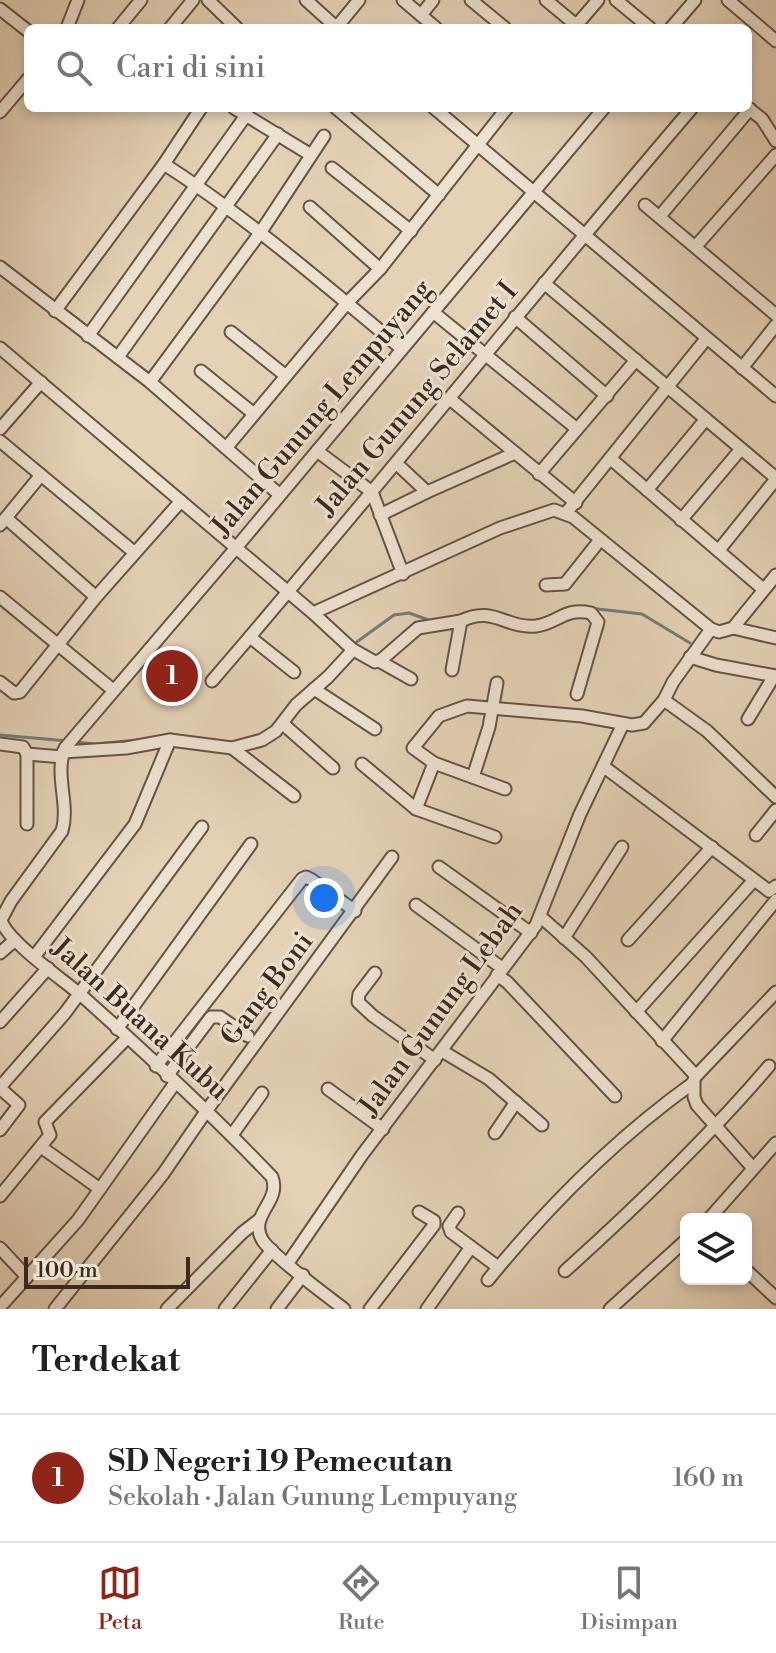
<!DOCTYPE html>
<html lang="id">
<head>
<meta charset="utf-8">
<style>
  body { margin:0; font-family:"Libre Bodoni",serif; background:#f6f6f6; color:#222 }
  .controls { position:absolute; right:24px; bottom:24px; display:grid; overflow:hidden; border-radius:12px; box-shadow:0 4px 12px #0003 }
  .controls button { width:72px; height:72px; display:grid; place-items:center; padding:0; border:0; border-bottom:2px solid #e0e0e0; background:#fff; color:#222; font:40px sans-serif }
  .scale { position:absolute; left:24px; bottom:20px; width:166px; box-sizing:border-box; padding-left:8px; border:4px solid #3c2a1f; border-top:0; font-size:22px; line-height:28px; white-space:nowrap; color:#3c2a1f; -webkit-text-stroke:6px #ede1d0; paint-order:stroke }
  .you { position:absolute; left:324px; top:898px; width:28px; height:28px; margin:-20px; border:6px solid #fff; border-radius:50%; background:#1a73e8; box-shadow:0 0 0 12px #1a73e833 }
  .badge { display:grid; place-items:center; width:52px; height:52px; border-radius:50%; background:#8f2418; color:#fff; font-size:26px; font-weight:700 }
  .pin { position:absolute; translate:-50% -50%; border:4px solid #fff; box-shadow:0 2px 8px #0006 }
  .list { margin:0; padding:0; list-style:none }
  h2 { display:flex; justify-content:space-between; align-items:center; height:104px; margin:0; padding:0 32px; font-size:34px }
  h2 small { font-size:26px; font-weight:400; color:#767676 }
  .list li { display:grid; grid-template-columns:52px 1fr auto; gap:24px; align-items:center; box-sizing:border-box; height:128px; padding:0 32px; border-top:2px solid #e0e0e0 }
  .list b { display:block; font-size:30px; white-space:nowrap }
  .list p { margin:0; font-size:26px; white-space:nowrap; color:#767676 }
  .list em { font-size:26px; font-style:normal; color:#767676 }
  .icon { flex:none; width:44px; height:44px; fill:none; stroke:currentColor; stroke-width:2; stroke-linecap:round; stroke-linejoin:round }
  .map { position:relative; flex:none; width:776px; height:1309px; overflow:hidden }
  .search { position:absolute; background:#fff; box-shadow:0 4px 12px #0003; left:24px; right:24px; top:24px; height:88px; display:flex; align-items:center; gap:20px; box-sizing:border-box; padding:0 28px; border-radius:12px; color:#767676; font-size:30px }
  .sheet { height:232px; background:#fff }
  nav { display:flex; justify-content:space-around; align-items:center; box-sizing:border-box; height:112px; border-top:2px solid #e0e0e0; background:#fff; font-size:22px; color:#767676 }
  nav a { display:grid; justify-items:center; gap:4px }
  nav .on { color:#8f2418 }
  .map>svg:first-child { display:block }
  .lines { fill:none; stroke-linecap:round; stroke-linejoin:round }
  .stream { stroke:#727e78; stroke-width:3 }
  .minor-casing { stroke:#665445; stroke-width:15 }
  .minor { stroke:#ede1d0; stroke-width:11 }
  .labels { text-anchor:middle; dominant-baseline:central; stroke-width:6; stroke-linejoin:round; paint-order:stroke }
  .street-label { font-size:28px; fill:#3c2a1f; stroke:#ede1d0 }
</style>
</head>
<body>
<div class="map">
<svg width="776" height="1309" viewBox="0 0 776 1309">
  <rect width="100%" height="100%" fill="#e4d1b6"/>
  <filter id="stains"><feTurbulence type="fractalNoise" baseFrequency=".0025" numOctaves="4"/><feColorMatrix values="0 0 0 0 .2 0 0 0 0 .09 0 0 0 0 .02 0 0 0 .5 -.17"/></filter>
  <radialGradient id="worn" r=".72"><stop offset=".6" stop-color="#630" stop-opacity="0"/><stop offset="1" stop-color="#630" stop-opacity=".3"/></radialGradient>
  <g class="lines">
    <g class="stream">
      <path d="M589,608l53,6 48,29"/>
      <path d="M354,644l40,-29 15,-2 22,8"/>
      <path d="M0,735l68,6"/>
      <path d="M75,742l20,2 53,-5"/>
    </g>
    <g class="minor-casing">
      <g id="minor">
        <path d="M208,0l29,28"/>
        <path d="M306,0l31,28"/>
        <path d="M403,0l33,28"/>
        <path d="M471,0l34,28"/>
        <path d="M546,0l30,25"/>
        <path d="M616,0l34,28"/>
        <path d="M728,0l48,41"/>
        <path d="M0,9l28,22"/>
        <path d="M421,15l12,-15"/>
        <path d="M67,28l11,-28"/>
        <path d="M118,28l23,-28"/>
        <path d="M170,28l23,-28"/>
        <path d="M336,28l23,-28"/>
        <path d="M574,28l24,-28"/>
        <path d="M671,28l24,-28"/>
        <path d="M234,108l77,47"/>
        <path d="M336,108l103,87"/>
        <path d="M434,108l342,288"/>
        <path d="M748,108l14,11 14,22"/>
        <path d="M0,112l28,-33"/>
        <path d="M164,164c84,54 161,121 238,185"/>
        <path d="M332,168l79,63"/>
        <path d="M645,205l131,110"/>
        <path d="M310,207l70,62"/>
        <path d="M660,216l90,-107"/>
        <path d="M696,246l80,-91"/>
        <path d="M0,267l150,115 130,113"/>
        <path d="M544,283l232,195"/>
        <path d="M55,311l109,-147 37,-56"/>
        <path d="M433,312l144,117"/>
        <path d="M515,317l92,79"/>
        <path d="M231,332l55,44"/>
        <path d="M88,336l159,-222"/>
        <path d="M0,348l313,265 187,-85 54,-18 19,7 138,112 8,3 14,-4 43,-53"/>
        <path d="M118,357l160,-223"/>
        <path d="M742,368l34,-43"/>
        <path d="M201,371l53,43"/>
        <path d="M150,382l110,-149 64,-97"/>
        <path d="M450,399l126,104"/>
        <path d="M0,429l41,-47"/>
        <path d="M0,441l135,112"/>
        <path d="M226,448l121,-145 33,-34 127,-161"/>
        <path d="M317,451l55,41 31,82"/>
        <path d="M611,459l152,130"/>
        <path d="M397,464l30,28"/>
        <path d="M539,474l97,-114"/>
        <path d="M647,490l59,-71"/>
        <path d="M566,513l140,-174"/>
        <path d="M380,515l47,-23 88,-39"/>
        <path d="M6,518l90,79"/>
        <path d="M681,520l60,-71"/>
        <path d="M0,525l41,-50"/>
        <path d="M719,550l57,-71"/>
        <path d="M546,585l19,-1 35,-44"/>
        <path d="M0,597l113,93"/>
        <path d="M313,613l39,36 23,13 6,-2 37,-32 43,-7 -9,49"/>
        <path d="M461,621c32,-16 45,8 75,5 23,-3 28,-19 55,-13l7,9 -21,72"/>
        <path d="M733,628l43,10"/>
        <path d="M250,637l44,35"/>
        <path d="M690,657l26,8 60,11"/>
        <path d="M379,661l32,18"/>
        <path d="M212,681c163,-189 318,-384 480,-573"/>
        <path d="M0,682l14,11 6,-1 76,-95 85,-96"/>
        <path d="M314,689l61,40"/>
        <path d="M664,700l43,31 69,66"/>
        <path d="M748,719l26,-43"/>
        <path d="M283,724l50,44"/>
        <path d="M0,744l23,3 4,7 35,3"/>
        <path d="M232,748l62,48"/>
        <path d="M63,752l63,-4 44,-8 62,8 30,-8 14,-9 20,-26 32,-28 25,-27"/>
        <path d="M362,764l54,45 79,28"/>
        <path d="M603,766l166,125 7,-5"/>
        <path d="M473,777l16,-50 8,-44"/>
        <path d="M505,789l-71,-26 -21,-15 26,-32 28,-10 115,10 50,9 12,-2 20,-23 9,-18 38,-53"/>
        <path d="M416,809l18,-46"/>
        <path d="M27,824v-70"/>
        <path d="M756,835l20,-25"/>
        <path d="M439,867l92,66"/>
        <path d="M416,905l86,63"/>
        <path d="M541,917l45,40 110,119"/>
        <path d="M564,938l58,-91"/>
        <path d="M628,940l84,-93"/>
        <path d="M0,953l15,-13"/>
        <path d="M34,957l101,-133 35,-84"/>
        <path d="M375,973l-16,21 -1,8 15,14 62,44"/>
        <path d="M497,975l10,7 108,114"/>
        <path d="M636,1012l118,-132"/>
        <path d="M0,1022l48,-54"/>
        <path d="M117,1029l134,-185"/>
        <path d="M662,1041l114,-141"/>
        <path d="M442,1051l47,28 53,46"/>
        <path d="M156,1066l146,-187 4,-2 6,3 43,31"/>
        <path d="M167,1076l44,-59h9l28,19"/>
        <path d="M696,1076l80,-84"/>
        <path d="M694,1080v17l3,8 55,62"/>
        <path d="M0,1087l65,-74 137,-186"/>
        <path d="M0,1088l19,17 -19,25"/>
        <path d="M328,1089l55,40"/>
        <path d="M495,1133l21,-31"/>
        <path d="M232,1135l30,-42"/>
        <path d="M41,1147l59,42"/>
        <path d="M0,1196l50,-61 -5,-13 82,-84"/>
        <path d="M458,1213l-9,13 2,6 47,35"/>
        <path d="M709,1219l67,-76"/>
        <path d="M0,1248l27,29"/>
        <path d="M288,1263l74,-108 174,-230 44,-111 43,-90"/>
        <path d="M746,1270l30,28"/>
        <path d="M565,1271c72,-65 141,-131 204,-205"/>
        <path d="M488,1280c61,-75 127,-141 205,-197"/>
        <path d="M0,1307l78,-87 97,-137"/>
        <path d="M55,1309l108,-135 44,-64 185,-253"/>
        <path d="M167,1309l75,-76 18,-14"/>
        <path d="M225,1309l47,-59"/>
        <path d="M277,1309l26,-34"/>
        <path d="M344,1309c-18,-14 -69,-51 -81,-68 -4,-6 -5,-11 -4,-18 4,-17 20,-27 13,-46 -60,-63 -126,-124 -191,-182 -19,-16 -74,-54 -80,-75l10,-19 51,-70c8,-27 -8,-56 3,-83l170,-199 369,-441"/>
        <path d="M370,1309l64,-84v-4l-15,-9"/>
        <path d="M427,1309l44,-62"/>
        <path d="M610,1309l76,-69"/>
      </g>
    </g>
    <use href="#minor" class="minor"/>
  </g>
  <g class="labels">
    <g class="street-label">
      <text transform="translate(417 399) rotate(-50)">Jalan Gunung Selamet I</text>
      <text transform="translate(322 408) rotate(-50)">Jalan Gunung Lempuyang</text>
      <text transform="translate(267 989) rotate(-53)">Gang Boni</text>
      <text transform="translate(441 1009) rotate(-54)">Jalan Gunung Lebah</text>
      <text transform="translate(140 1019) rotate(42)">Jalan Buana Kubu</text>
    </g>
  </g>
  <rect width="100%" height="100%" filter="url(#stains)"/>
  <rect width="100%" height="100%" fill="url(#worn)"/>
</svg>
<div class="controls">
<button><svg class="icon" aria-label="layers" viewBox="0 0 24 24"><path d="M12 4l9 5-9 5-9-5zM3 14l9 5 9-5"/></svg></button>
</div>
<div class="scale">100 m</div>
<div class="you"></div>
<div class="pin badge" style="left:172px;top:676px">1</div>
<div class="search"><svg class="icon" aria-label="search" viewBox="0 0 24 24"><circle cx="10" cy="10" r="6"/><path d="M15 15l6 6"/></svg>Cari di sini</div>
</div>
<section class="sheet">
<h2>Terdekat<small></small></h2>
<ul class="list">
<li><span class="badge">1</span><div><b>SD Negeri 19 Pemecutan</b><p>Sekolah · Jalan Gunung Lempuyang</p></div><em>160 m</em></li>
</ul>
</section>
<nav>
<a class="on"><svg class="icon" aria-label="map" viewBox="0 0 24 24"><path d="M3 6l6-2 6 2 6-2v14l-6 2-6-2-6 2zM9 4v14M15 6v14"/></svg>Peta</a>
<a><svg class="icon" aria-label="directions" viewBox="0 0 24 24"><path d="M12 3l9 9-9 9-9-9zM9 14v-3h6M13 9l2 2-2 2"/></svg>Rute</a>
<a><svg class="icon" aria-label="saved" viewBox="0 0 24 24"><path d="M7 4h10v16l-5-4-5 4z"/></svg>Disimpan</a>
</nav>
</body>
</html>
